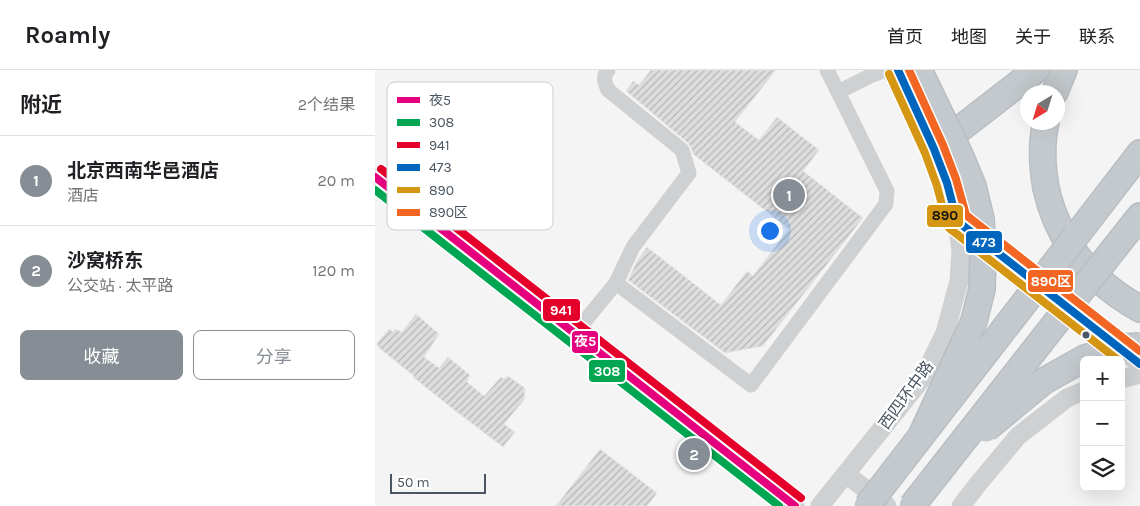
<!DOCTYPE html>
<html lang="zh">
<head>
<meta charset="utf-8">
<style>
  body { margin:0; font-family:Karla,"Noto Sans SC",sans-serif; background:#f6f6f6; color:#202124 }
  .controls { position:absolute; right:15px; bottom:15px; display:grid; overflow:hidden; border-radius:8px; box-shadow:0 5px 20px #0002 }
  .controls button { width:45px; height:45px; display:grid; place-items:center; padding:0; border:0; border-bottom:1px solid #e0e0e0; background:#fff; color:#202124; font:25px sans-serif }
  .compass { position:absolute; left:645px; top:15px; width:45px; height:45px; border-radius:50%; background:#fff; box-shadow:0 5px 20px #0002; rotate:218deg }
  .scale { position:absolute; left:15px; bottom:12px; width:96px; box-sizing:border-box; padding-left:5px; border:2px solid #4a5661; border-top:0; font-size:14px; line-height:18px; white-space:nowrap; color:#4a5661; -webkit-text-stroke:4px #fff; paint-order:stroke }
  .you { position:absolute; left:394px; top:160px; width:18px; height:18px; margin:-12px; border:4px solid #fff; border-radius:50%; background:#1a73e8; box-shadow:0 0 0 8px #1a73e833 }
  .badge { display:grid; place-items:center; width:32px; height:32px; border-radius:50%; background:#868d94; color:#fff; font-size:16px; font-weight:700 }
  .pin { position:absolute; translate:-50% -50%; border:2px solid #fff; box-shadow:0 1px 5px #0006 }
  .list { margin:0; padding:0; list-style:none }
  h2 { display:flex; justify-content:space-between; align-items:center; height:65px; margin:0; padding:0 20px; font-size:21px }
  h2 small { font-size:16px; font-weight:400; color:#757577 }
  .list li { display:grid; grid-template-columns:32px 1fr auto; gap:15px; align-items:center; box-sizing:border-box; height:90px; padding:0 20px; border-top:1px solid #e0e0e0 }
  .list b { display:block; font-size:19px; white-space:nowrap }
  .list p { margin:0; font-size:16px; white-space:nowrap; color:#757577 }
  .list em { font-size:16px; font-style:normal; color:#757577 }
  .actions { display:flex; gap:10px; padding:15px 20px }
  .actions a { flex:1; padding:11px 0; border:1px solid #868d94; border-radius:8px; text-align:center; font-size:18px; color:#868d94 }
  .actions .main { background:#868d94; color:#fff }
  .icon { flex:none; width:28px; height:28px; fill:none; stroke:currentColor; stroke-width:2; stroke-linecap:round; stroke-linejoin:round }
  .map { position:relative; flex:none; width:765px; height:436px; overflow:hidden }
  header { display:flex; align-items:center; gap:30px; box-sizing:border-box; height:70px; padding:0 25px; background:#fff; border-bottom:1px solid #e0e0e0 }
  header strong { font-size:24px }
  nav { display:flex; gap:28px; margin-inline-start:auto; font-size:18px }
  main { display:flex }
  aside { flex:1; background:#fff }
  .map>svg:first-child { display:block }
  .building { fill:url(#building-hatch); stroke:#e5e6e7 }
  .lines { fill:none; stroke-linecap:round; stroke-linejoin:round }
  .trunk-casing { stroke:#b9bec3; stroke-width:28 }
  .minor { stroke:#ced0d2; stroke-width:15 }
  .tertiary { stroke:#ced0d2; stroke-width:19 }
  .trunk { stroke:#c4c9cd; stroke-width:25 }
  .trunk-bridge-casing { stroke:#b9bec3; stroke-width:28; stroke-linecap:butt }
  .trunk-bridge { stroke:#c4c9cd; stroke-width:25 }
  .bus-1-casing { stroke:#fff; stroke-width:11 }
  .bus-2-casing { stroke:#fff; stroke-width:11 }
  .bus-3-casing { stroke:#fff; stroke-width:11 }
  .bus-4-casing { stroke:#fff; stroke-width:11 }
  .bus-5-casing { stroke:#fff; stroke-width:11 }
  .bus-6-casing { stroke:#fff; stroke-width:11 }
  .bus-1 { stroke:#e5007d; stroke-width:8 }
  .bus-2 { stroke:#00a651; stroke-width:8 }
  .bus-3 { stroke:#e4002b; stroke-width:8 }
  .bus-4 { stroke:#0065bd; stroke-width:8 }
  .bus-5 { stroke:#d49613; stroke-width:8 }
  .bus-6 { stroke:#f26522; stroke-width:8 }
  .bus-dot { fill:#4a5661; stroke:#fff; stroke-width:2 }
  .labels { text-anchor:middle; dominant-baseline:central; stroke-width:4.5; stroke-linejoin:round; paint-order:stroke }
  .street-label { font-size:16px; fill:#4a5661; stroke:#fff }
  .key { fill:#fff; stroke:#c9ccd0; stroke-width:1 }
  .key-label { font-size:14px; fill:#4a5661 }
  .line-badge { stroke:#fff; stroke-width:2 }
  .badge-label { font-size:14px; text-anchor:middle; font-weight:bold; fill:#fff }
  .pale-badge-label { font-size:14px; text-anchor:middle; font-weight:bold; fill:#111 }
</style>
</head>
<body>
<header>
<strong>Roamly</strong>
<nav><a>首页</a><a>地图</a><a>关于</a><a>联系</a></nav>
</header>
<main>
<aside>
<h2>附近<small>2个结果</small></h2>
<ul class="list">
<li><span class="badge">1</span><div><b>北京西南华邑酒店</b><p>酒店</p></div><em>20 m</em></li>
<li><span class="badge">2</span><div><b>沙窝桥东</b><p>公交站 · 太平路</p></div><em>120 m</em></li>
</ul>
<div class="actions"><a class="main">收藏</a><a>分享</a></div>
</aside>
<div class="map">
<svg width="765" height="436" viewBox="0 0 765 436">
  <defs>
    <pattern id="building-hatch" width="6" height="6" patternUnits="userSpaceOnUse" patternTransform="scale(1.25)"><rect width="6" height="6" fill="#ddddde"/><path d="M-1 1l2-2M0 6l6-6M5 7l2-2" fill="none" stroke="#b5b6b7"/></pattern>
  </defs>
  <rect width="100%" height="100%" fill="#f4f4f4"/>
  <g class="building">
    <path d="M276,0h125l-41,52 24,18 18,-23 42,33 -16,21 60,47 -100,128 -38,7 -97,-73 9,-19 10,-14 74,58 26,-34 6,5 36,-47 -96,-75 -2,-7 -3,-4 -62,-52 7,-10 6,4z"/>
    <path d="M41,244l23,20 -15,23 15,11 9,-11 22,18 -3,7 17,14 17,-19 3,2 4,-3 17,12 -1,12 -20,24 11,8 -12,15 -50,-38 -40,-32 1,-1 -36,-29 -1,-4 12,-14 4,3 2,-3 7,3z"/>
    <path d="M225,379l57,44 -10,13h-91z"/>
  </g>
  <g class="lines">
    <g class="trunk-casing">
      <g id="trunk">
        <path d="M680,22l9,-22"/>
        <path d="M671,52c-5,22 -4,44 0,66 12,55 46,94 94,121"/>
        <path d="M559,79l102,-79"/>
        <path d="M701,166l64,-83"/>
        <path d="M727,194l38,-48"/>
      </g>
    </g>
    <g class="minor">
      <path d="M233,0c-6,7 -3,13 0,20l74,60 7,23 -56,74 -17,36"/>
      <path d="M452,0l11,22"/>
      <path d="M200,263l41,-50 135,102 135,-181 1,-13 -49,-99 32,-16 16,-6"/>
    </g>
    <g class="tertiary">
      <path d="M0,107l420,329"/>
      <path d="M601,166l164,128"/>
      <path d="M746,309l19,-5"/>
      <path d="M471,404l41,32"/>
      <path d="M445,436l104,-130 21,-43 14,-52 2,-30 -4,-30 -10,-38 -13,-34 -36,-79"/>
      <path d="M586,436l17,-22 40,-48 49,-38 17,-7"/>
    </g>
    <use href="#trunk" class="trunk"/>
    <g class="trunk-bridge-casing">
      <g id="trunk-bridge">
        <path d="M544,0l42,87 12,29 8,33 2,34 -1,36 -8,32 -54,117"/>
        <path d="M611,359l58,-48 41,-23 37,-11 18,-1"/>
        <path d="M492,436l209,-270"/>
        <path d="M537,436l190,-242"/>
      </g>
    </g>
    <use href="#trunk-bridge" class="trunk-bridge"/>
    <g class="bus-1-casing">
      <path id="bus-1" d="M0,107l420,329"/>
    </g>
    <g class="bus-2-casing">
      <path id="bus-2" d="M0,120l404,316"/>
    </g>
    <g class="bus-3-casing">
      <path id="bus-3" d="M6,99l420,329"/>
    </g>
    <g class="bus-4-casing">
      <path id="bus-4" d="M523,0l36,79 13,34 10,38 183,143"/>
    </g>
    <g class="bus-5-casing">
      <path id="bus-5" d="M514,4l36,79 12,33 10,38 2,4 169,132"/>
    </g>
    <g class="bus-6-casing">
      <path id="bus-6" d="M534,0l34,75 13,34 10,36 174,136"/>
    </g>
    <use href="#bus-1" class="bus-1"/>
    <use href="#bus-2" class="bus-2"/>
    <use href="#bus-3" class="bus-3"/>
    <use href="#bus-4" class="bus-4"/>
    <use href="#bus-5" class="bus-5"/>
    <use href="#bus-6" class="bus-6"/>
  </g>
  <circle class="bus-dot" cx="711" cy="265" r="4.5"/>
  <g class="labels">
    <g class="street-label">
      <text transform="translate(531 325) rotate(-54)">西四环中路</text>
    </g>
  </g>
  <rect x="12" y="12" width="166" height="148" rx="8" class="key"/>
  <rect x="22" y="27" width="23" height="6" fill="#e5007d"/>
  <rect x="22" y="49" width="23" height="7" fill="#00a651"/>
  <rect x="22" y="72" width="23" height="6" fill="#e4002b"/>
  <rect x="22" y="94" width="23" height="7" fill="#0065bd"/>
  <rect x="22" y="117" width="23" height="6" fill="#d49613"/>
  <rect x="22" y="139" width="23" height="7" fill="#f26522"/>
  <g class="key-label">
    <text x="54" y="35">夜5</text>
    <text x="54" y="57">308</text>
    <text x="54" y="80">941</text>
    <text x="54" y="102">473</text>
    <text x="54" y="125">890</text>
    <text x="54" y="147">890区</text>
  </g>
  <g class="line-badge">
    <rect x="551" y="134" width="38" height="24" rx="5" fill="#d49613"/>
    <rect x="590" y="160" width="38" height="24" rx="5" fill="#0065bd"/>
    <rect x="652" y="199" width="47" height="24" rx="5" fill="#f26522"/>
    <rect x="167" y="228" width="39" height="24" rx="5" fill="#e4002b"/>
    <rect x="196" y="260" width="28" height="24" rx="5" fill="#e5007d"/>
    <rect x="213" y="289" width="38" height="24" rx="5" fill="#00a651"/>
  </g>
  <g class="badge-label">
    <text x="609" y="177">473</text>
    <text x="676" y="216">890区</text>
    <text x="186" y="245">941</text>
    <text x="210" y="276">夜5</text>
    <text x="232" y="306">308</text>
  </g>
  <g class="pale-badge-label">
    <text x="570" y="150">890</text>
  </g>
</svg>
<div class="controls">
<button>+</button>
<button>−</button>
<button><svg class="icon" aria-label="layers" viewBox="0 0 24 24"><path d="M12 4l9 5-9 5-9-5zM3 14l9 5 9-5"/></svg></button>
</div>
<svg class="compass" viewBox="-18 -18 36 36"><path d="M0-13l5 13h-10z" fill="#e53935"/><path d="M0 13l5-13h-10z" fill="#757577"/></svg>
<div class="scale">50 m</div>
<div class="you"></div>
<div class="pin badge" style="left:414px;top:125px">1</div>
<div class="pin badge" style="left:319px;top:384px">2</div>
</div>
</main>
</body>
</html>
